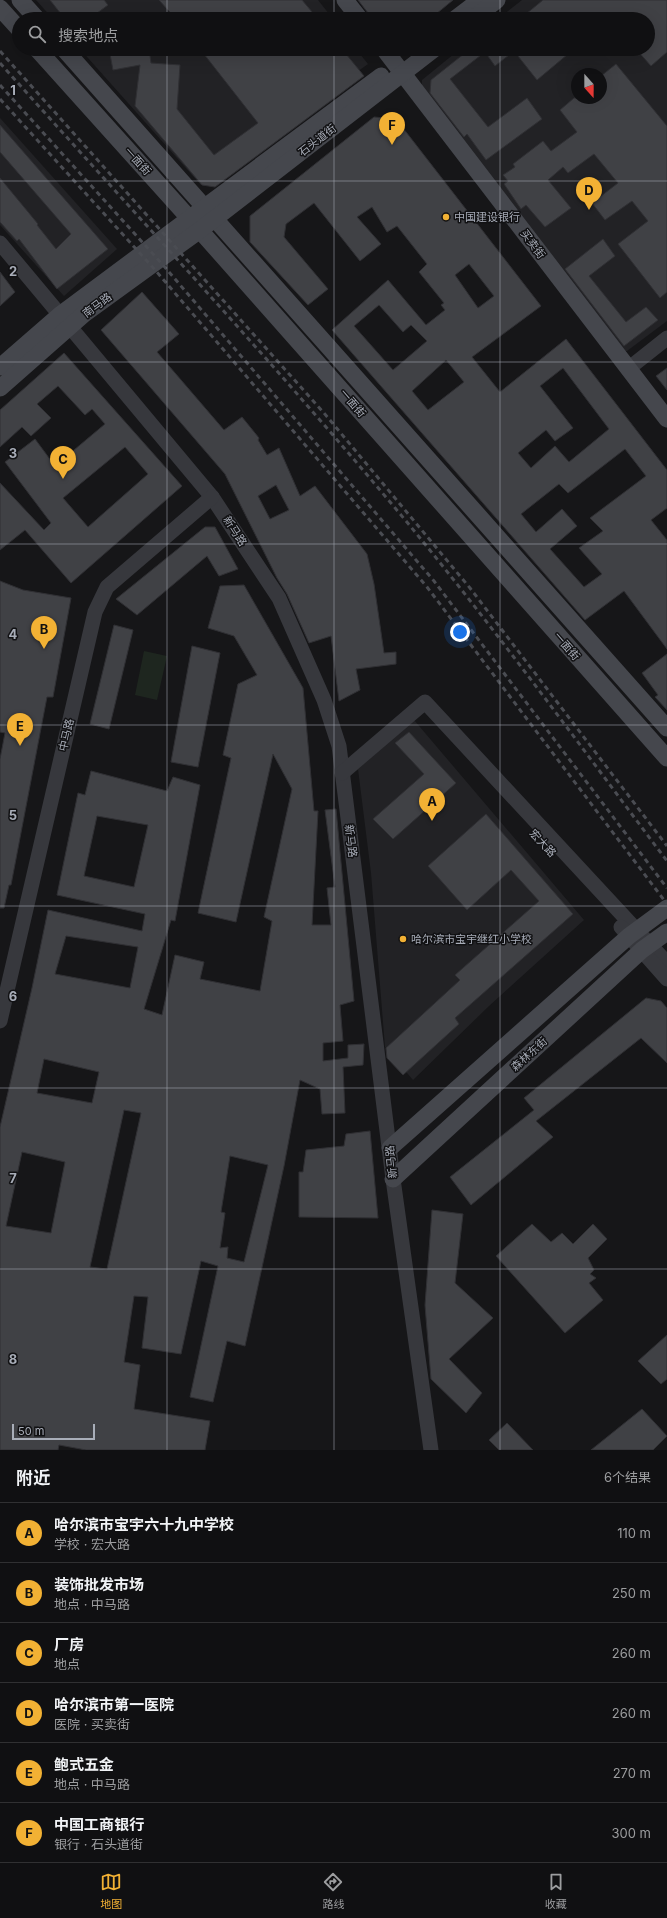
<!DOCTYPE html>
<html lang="zh">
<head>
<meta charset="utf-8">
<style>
  body { margin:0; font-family:Inter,"Noto Sans SC",sans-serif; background:#1e1e20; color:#f1f3f6 }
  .compass { position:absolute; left:571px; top:68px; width:36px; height:36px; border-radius:50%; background:#101012; box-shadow:0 4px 16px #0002; rotate:159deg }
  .scale { position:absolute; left:12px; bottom:10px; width:83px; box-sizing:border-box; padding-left:4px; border:2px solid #a8adb8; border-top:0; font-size:11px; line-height:14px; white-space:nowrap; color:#a8adb8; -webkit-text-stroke:3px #111113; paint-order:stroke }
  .you { position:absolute; left:460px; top:632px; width:14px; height:14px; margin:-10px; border:3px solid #fff; border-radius:50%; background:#1a73e8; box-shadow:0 0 0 6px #1a73e833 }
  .badge { display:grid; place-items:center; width:26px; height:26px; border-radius:50%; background:#f2b134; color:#111; font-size:13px; font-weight:700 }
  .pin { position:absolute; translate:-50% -33px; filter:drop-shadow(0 1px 2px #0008) }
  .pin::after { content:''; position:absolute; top:21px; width:14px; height:12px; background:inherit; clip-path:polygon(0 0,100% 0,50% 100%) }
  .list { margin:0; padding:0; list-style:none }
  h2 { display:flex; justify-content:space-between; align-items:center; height:52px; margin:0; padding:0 16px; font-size:17px }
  h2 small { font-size:13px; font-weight:400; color:#9c9d9f }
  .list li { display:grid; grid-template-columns:26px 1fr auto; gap:12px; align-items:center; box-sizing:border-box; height:60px; padding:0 16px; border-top:1px solid #303032 }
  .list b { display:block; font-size:15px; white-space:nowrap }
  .list p { margin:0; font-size:13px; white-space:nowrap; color:#9c9d9f }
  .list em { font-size:13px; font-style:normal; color:#9c9d9f }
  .icon { flex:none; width:22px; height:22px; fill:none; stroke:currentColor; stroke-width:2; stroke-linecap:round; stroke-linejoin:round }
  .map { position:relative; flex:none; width:667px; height:1450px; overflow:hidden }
  .search { position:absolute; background:#101012; box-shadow:0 4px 16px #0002; left:12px; right:12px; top:12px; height:44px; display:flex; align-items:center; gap:10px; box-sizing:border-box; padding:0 14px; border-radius:22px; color:#9c9d9f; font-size:15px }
  .sheet { height:412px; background:#101012 }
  nav { display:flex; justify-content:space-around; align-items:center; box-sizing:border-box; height:56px; border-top:1px solid #303032; background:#101012; font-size:11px; color:#9c9d9f }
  nav a { display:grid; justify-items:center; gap:2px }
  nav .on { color:#f2b134 }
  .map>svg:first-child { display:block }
  .built { fill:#222225; fill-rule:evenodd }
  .green { fill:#1e261f }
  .building { fill:#404145; stroke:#303034; fill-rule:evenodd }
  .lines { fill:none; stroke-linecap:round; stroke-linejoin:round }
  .tertiary { stroke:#37383d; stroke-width:15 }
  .secondary { stroke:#45474d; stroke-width:17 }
  .rail { stroke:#4a4c52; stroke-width:3; stroke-dasharray:5 4; stroke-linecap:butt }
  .grid { fill:none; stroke:#a8adb8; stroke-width:1; stroke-opacity:0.55 }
  .poi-dot { fill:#f2b134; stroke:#111113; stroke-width:1.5 }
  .labels { text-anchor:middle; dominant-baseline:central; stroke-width:3; stroke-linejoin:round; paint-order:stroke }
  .street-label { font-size:11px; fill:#a8adb8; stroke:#111113 }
  .poi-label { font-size:11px; fill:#a8adb8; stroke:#111113; text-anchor:start }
  .grid-label { font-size:13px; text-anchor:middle; font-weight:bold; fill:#a8adb8; stroke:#111113; stroke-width:3; stroke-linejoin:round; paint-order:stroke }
</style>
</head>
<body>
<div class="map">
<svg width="667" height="1450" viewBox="0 0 667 1450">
  <rect width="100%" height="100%" fill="#161618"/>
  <g class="built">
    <path d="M36,0h282l15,19h-280z"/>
    <path d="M522,0h145v321l-40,30 -9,1 -196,-259v-13l38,-31h188v-30h-150zM577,74h24v24h-24z"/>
    <path d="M80,49h276l12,15 -167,121z"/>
    <path d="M0,118l117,131 -53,47 -64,-71z"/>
    <path d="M414,720l170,200 -95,86 -76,74 -28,-33 -14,-174 -13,-104z"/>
  </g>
  <path class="green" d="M144,651l23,5 -10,44 -22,-5z"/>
  <g class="building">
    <path d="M50,0h54l4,5 -19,14h-24z"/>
    <path d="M159,0h143l16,19h-142z"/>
    <path d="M358,0h95l-23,19h-60l-2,-6z"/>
    <path d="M543,0h124v52l-16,14 -15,-17h12v-30h-128z"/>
    <path d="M109,49h40l2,14 29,2 -3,44 37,46 44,-32 -58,-74h142l22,27 -149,111 -13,-2 -67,-79 5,-41 -27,5z"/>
    <path d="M470,49h104l-37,31 -23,-29 -19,15 -10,-14 -35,27 38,48 39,-29 15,21 -56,41 -19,-26 -3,3 -34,-44 1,-13z"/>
    <path d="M616,64l51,62v166l-7,6 -42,-54 30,-23 -16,-20 -27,19 -13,-17 26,-20 -24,-29 -26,19 -5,-6 -15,13 23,28 -26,19 -19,-22 -5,4 -17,-25 4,-3 -5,-6 12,-8 -2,-3 30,-23 8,10 26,-19 -17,-22 14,-12h27v-22z"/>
    <path d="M374,117l22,2 145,187 -69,51 28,35 66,-53 101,131v38l-16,12 16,20v109l-43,-58 -39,29 -253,-290 56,-50 38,45 19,-15 -4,-5 3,-2 -25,-31 8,-8 -30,-38 -10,6 -15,-25 -15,10 24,27 -21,17 -46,-58 -28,21 -2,13 44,52 -20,16 -58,-63v-26zM469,264l25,32 -16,12 -23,-33zM379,305l24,27 8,-7 16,16 -34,29 -39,-44zM446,360l18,22 -36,28 -16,-19zM563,368l46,61 -40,33 -14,-16 -24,22 -13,-15 28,-23 9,11 18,-13 -33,-42zM625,449l21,27 -56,42 13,13 -24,17 23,26 -18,13 -34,-38 27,-23 -15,-17 -26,23 -15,-18 38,-30 9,9z"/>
    <path d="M0,125l108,124 -51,40 -38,-50 -2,2 -17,-19v-44l38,46 -1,1 19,24 15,-15 -71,-82z"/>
    <path d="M603,239l12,17 -26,20 37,46 20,-15 12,13 -34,26 -59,-77z"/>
    <path d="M0,272l15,20 -15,14z"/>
    <path d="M142,292l37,42 -22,18 67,78 18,-13 17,21 -1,2 9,15 12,-7 21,48 15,-10 52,68 7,30 10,69 12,-1v12l-40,5 4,21 -21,11 -8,-65 -22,7 -22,-49 -10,-16 -52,-104 -124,-144zM276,485l13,25 -19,9 -12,-23z"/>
    <path d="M64,353l118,133 -111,97 -46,-53 -25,20v-67l44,47 7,-7 -46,-61 30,-23 20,27 50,-42 -13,-15 -7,6 -27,-29 -21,18 14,14 -20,18 -9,-9 -22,20v-37zM125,447l23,27 -60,53 -25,-29z"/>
    <path d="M667,368v22l-11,-14z"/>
    <path d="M205,527h10l23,42 -19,7 -12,-20 -70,59 -21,-16z"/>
    <path d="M0,581l23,9 48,8 -18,99h-6l-36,188h-2l-5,23h-4v-149l5,-26 -5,-1z"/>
    <path d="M244,585l59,103 11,123h4l-6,114h19l-4,-37 8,-1 -10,-77 11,-1 18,192 -14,4 3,36 -20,2v18l25,-3v-13l16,-1 -1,21 -20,2 2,46 -23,1 -2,-25 -20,-9 -16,86 -39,180 -18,-5 -14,61 -23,-5 28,-131 -17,-5 -20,93 -39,-6 6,-51 -14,-1 -10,66 16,3 -6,44 76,12 -5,29h-119l-27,-5 -1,5h-58v-323l32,-139 16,-78 94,21 3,-17 -88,-19 21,-102 7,2 6,-24 76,20 6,-14 27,8 -25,136 -4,-1 -27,89 18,6 13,-60 29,7 -4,17 60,12 12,-70 -8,-4 28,-128 -19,-35 -37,168 -38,-9 33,-155 -8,-3 15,-71 19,-9 -23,-39 -26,-8 12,-42zM97,816l51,9 -14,62 -50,-11zM66,936l72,11 -8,41 -75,-14zM44,1059l55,13 -7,31 -55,-10zM124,1110l17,3 -34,156 -17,-2zM22,1152l43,10 -14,71 -45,-7zM230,1156l38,9 -24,97 -17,-4 1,-11 -8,1 5,-35 -4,-1z"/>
    <path d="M114,625l19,5 -24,99 -19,-5z"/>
    <path d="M192,646l28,7 -22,114 -27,-5z"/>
    <path d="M667,654v56l-12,-13 3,-2 -16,-22z"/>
    <path d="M409,732l47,51 -63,56 -20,-20 51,-45 -29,-31z"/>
    <path d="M486,814l87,100 -118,104 4,6 -56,51 -16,-17 -1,-10 74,-68 -5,-5 84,-74 -28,-31 -44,40 -39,-44z"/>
    <path d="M646,998l15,3 6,7v55l-26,-25 -105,83 17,16 -82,68 -21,-28 84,-67 -10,-12z"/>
    <path d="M370,1131l8,87 -79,-1v-45h4l3,-22 38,-4 2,-12z"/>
    <path d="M432,1210l31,4 -8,69 38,35 -44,41 33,34 -16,20 -35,-34 -6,-74z"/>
    <path d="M532,1224l19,18 11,-9 11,11 20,-20 14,15 -19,19 6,12 -4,4 6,4 -7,5 14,17 -38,33 -69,-77z"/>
    <path d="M667,1335v44l-6,5 -23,-23z"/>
    <path d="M642,1409l25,27 -14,14h-62z"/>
    <path d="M507,1423l26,27h-34l-10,-10z"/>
  </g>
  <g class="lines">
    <g class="tertiary">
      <path d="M0,243l212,254 67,101 45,102 15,46 54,433 38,271"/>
      <path d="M628,369l39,-31"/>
      <path d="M342,773l83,-71 242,261"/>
      <path d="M621,927l46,52"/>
      <path d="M0,1021l95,-409 12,-25 105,-90"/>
    </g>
    <g class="secondary">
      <path d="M20,0l17,19"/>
      <path d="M345,0l15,19"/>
      <path d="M0,8l19,21"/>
      <path d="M455,19l25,-19"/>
      <path d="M473,19l24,-19"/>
      <path d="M37,49l152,169 478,540"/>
      <path d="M64,49l603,679"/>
      <path d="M384,49l283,370"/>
      <path d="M0,367l61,-53 320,-238"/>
      <path d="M0,388l84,-74 116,-84 234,-181"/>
      <path d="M390,1148l239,-212 38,-28"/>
      <path d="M393,1179l249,-229 25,-18"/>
    </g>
    <g class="rail">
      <path d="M0,51l324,362 146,175 197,258"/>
      <path d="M0,63c136,152 275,301 406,458 91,110 175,226 261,340"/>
      <path d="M0,85l163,180 271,316 233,307"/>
      <path d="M0,99l156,172 271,316 240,317"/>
    </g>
  </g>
  <path class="grid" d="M167,0v19M334,0v19M500,0v19M167,49v1401M334,49v1401M500,49v1401M0,181h667M0,362h667M0,544h667M0,725h667M0,906h667M0,1088h667M0,1269h667"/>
  <g class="poi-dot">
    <circle cx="446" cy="217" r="4"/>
    <circle cx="403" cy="939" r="4"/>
  </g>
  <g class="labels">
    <g class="street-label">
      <text transform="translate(317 140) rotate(-38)">石头道街</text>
      <text transform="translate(138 161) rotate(48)">一面街</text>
      <text transform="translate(533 244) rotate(53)">买卖街</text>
      <text transform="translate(97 305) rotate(-37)">南马路</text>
      <text transform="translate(353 403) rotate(49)">一面街</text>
      <text transform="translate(235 531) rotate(57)">新马路</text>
      <text transform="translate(567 646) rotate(49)">一面街</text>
      <text transform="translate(66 735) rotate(-77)">中马路</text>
      <text transform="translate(351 841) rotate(83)">新马路</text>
      <text transform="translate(543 843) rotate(47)">宏大路</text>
      <text transform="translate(529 1054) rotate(-42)">森林东街</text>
      <text transform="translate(391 1162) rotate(-96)">新马路</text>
    </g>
    <g class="poi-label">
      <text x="454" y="217">中国建设银行</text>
      <text x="411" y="939">哈尔滨市宝宇继红小学校</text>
    </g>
  </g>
  <g class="grid-label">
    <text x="13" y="95">1</text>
    <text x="13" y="276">2</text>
    <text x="13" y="458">3</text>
    <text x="13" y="639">4</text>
    <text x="13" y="820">5</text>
    <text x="13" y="1001">6</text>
    <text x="13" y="1183">7</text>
    <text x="13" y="1364">8</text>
  </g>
</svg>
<svg class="compass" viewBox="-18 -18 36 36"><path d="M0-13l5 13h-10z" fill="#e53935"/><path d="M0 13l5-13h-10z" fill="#9c9d9f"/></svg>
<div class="scale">50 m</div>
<div class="you"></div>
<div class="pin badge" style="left:432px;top:821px">A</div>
<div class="pin badge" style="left:44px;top:649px">B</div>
<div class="pin badge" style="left:63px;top:479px">C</div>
<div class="pin badge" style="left:589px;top:210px">D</div>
<div class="pin badge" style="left:20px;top:746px">E</div>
<div class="pin badge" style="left:392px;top:145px">F</div>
<div class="search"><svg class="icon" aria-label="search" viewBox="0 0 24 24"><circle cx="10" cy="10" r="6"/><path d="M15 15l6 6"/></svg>搜索地点</div>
</div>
<section class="sheet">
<h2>附近<small>6个结果</small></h2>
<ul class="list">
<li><span class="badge">A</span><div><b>哈尔滨市宝宇六十九中学校</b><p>学校 · 宏大路</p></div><em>110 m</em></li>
<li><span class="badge">B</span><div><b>装饰批发市场</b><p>地点 · 中马路</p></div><em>250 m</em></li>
<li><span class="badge">C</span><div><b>厂房</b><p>地点</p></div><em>260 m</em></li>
<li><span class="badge">D</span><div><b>哈尔滨市第一医院</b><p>医院 · 买卖街</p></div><em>260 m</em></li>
<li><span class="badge">E</span><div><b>鲍式五金</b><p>地点 · 中马路</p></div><em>270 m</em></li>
<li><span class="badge">F</span><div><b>中国工商银行</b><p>银行 · 石头道街</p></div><em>300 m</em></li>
</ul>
</section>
<nav>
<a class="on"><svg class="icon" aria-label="map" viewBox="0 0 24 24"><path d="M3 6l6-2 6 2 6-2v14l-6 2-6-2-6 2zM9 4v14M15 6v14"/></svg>地图</a>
<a><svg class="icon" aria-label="directions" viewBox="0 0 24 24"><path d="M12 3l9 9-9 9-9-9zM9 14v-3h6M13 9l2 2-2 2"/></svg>路线</a>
<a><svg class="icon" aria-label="saved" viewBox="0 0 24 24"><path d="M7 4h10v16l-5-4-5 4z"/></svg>收藏</a>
</nav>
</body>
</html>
